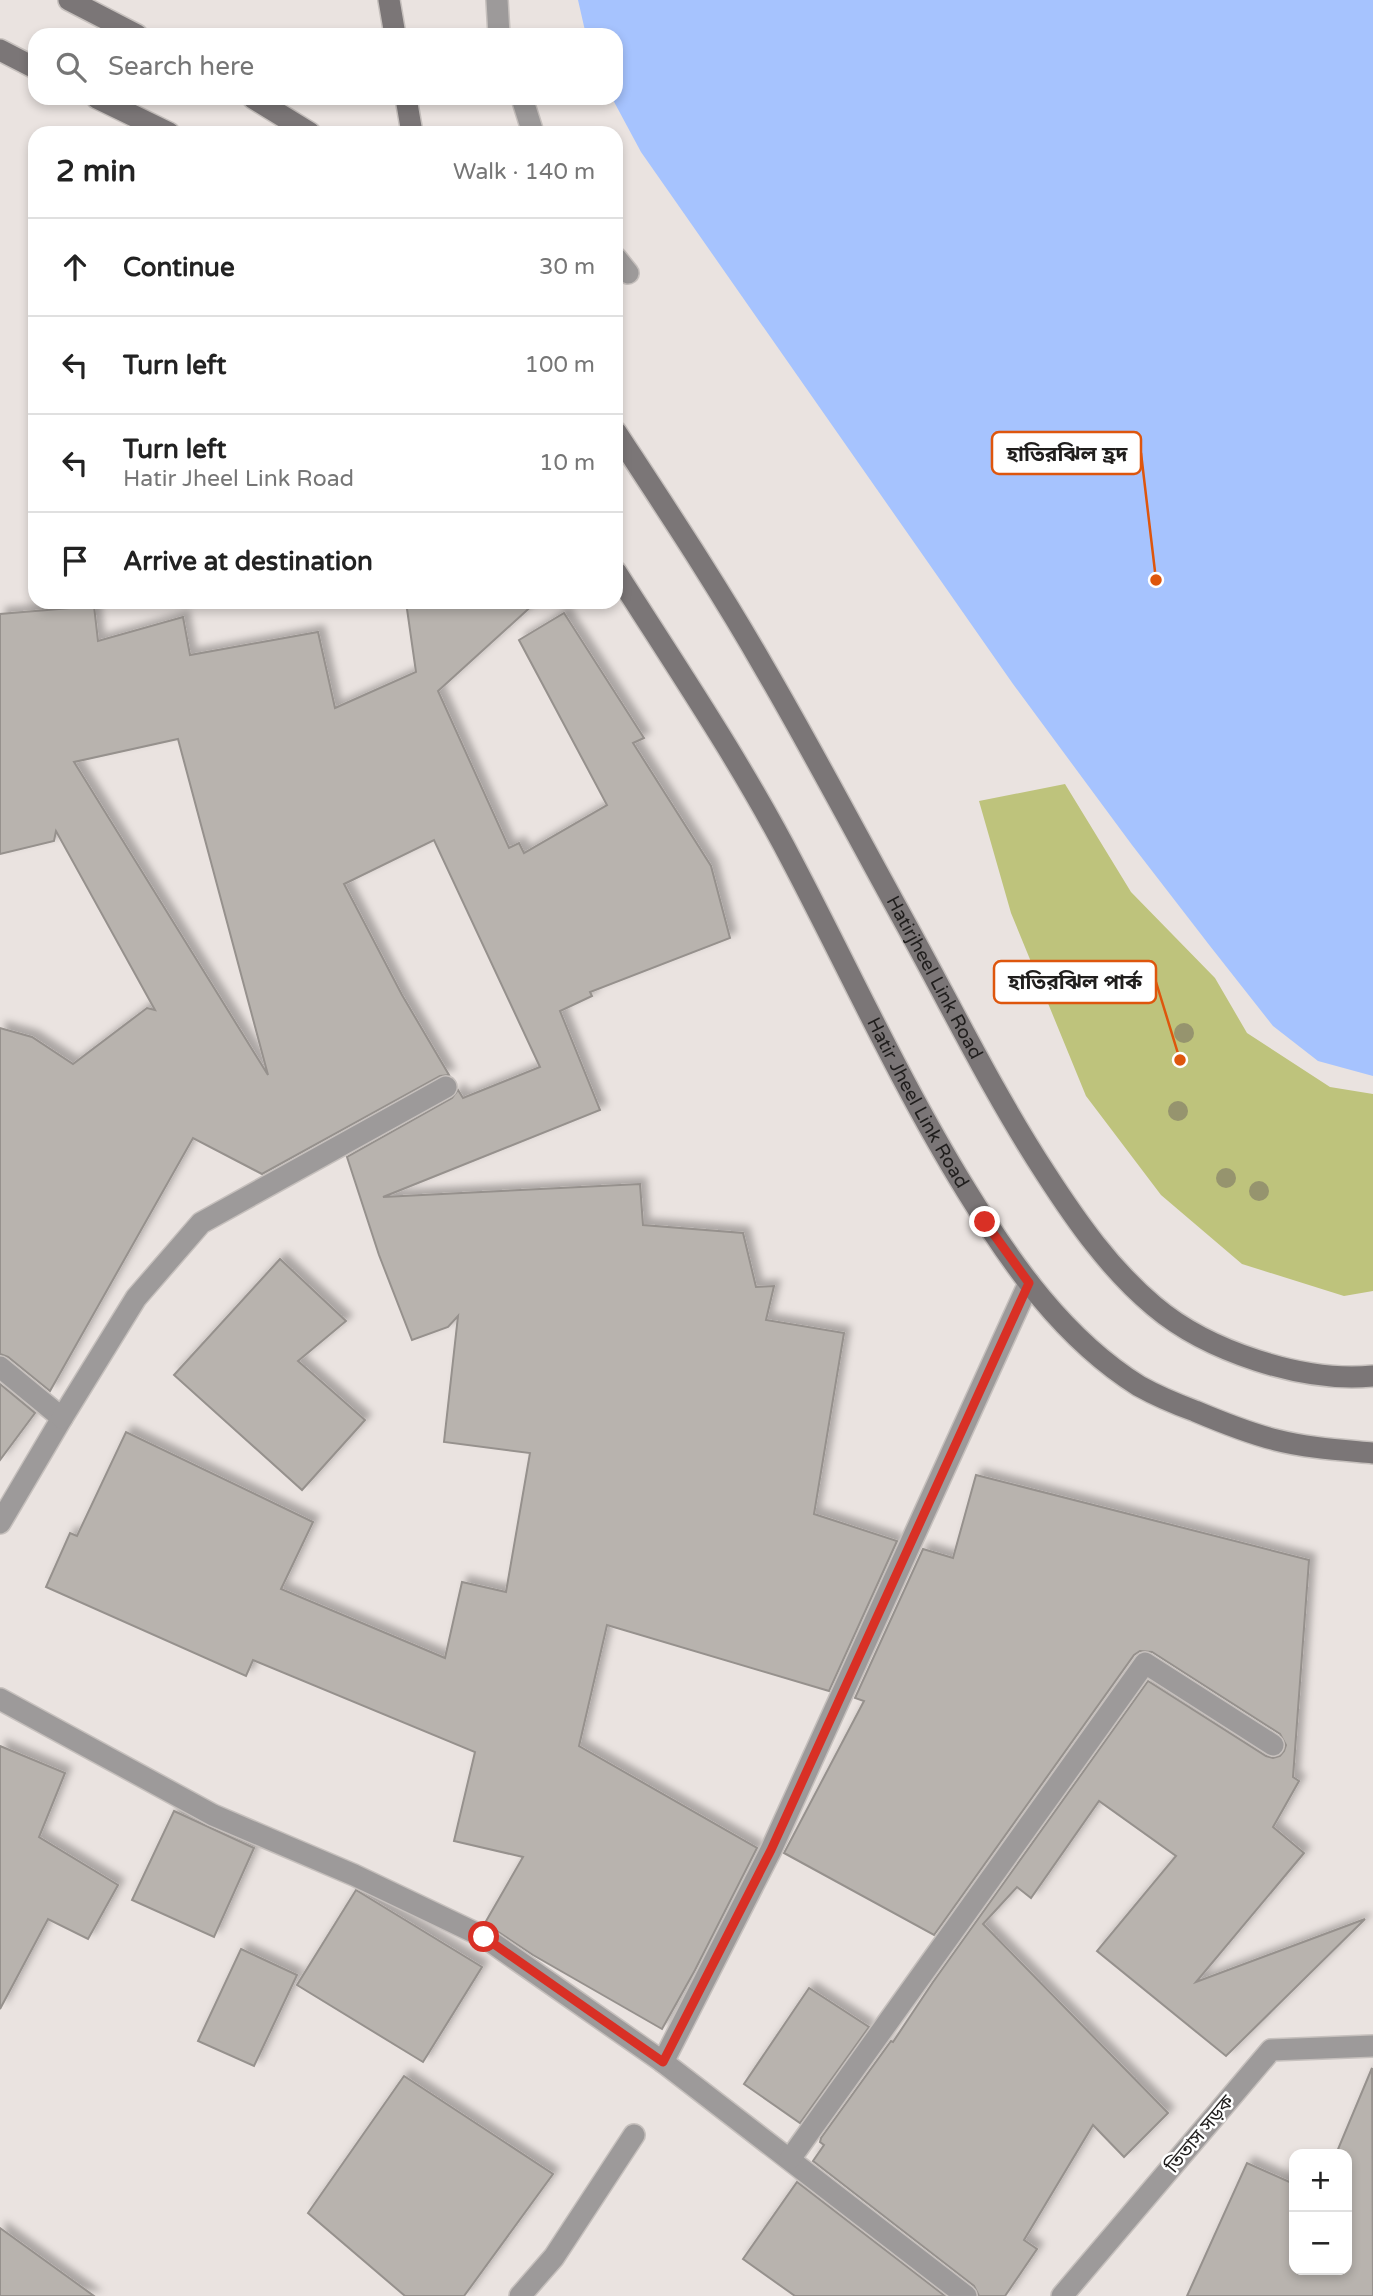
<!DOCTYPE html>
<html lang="en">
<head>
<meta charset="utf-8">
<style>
  body { margin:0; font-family:"Varela Round","Noto Sans Bengali",sans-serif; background:#f6f6f6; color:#222 }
  .controls { position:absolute; right:21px; bottom:21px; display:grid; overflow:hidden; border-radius:14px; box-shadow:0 4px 10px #0003 }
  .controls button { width:63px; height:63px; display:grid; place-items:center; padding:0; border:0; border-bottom:2px solid #e0e0e0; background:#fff; color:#222; font:35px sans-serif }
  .stop { position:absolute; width:21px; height:21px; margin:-16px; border:5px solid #d93025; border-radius:50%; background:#fff }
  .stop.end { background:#d93025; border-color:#fff; box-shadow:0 2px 7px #0008 }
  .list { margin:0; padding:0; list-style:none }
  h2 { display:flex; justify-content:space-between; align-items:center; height:91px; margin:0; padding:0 28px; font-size:30px }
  h2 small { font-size:23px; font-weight:400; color:#767676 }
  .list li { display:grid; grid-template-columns:46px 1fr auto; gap:21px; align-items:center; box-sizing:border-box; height:98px; padding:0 28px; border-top:2px solid #e0e0e0 }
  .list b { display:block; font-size:26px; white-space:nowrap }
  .list p { margin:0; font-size:23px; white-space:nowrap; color:#767676 }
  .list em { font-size:23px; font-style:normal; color:#767676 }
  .icon { flex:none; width:38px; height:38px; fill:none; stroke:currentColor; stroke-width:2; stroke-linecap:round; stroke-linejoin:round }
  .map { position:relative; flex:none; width:1373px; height:2296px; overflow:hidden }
  .search { position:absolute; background:#fff; box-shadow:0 4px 10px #0003; left:28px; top:28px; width:595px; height:77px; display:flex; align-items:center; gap:18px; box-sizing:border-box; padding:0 24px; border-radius:21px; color:#767676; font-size:26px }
  .panel { position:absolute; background:#fff; box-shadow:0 4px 10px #0003; left:28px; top:126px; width:595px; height:483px; border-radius:21px }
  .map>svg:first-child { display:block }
  .green { fill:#bec37c }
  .water { fill:#a6c3fe }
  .building { fill:#b8b3ae; stroke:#96918d; stroke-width:2; fill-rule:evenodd; filter:url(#shadow) }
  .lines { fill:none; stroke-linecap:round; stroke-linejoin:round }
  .street-casing { stroke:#c6c0bd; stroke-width:24 }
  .secondary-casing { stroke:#c6c0bd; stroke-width:24 }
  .street { stroke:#9d9a9a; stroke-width:21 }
  .secondary { stroke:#7b7677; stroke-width:21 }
  .tree { fill:#96946e }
  .route { stroke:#d93025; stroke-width:9 }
  .labels { text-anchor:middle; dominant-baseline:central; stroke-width:5; stroke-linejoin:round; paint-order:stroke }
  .street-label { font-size:19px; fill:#201e1d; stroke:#fff }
  .leader { fill:none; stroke:#de560d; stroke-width:2.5 }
  .callout-dot { fill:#de560d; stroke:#fff; stroke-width:2.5 }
  .callout { fill:#fff; stroke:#de560d; stroke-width:2.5 }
  .callout-label { font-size:21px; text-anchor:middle; font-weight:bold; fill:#201e1d }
</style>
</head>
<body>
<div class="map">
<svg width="1373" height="2296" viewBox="0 0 1373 2296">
  <defs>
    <filter id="shadow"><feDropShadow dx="6" dy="-6" stdDeviation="3.5" flood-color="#0004"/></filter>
  </defs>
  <rect width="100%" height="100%" fill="#eae3e0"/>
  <path class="green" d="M1065,784l66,108 84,86 32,55 83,54 43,7v197l-29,5 -102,-32 -81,-69 -75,-99 -75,-183 -32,-112z"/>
  <path class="water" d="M578,0h795v1076l-55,-15 -45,-35 -63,-80 -78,-101 -119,-161 -372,-532 -29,-54h4v-63h-30z"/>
  <g class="building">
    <path d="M406,602h130l-98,89 71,157 10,-5 5,10 83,-48 -88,-165 45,-27 80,125 -11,5 78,123 19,72 -140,54 2,4 -32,15 40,99 -217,87 257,-13 3,41 100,8 13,54 18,-1 -8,34 78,13 -30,181 83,27 -68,150 -222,-66 -28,121 178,102 -62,122 -33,59 -129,-74 -48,-32 38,-66 -69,-16 21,-89 -222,-92 -7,16 -200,-89 24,-54 7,3 49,-104 187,90 -32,67 164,69 17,-76 44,10 24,-139 -86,-11 14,-126 -10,11 -36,13 -33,-85 -32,-98 105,-59 6,-8 5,8 77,-31 -106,-227 -90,44 58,111 47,80 -9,1 -178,98 -69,-36 -143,253 -42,-34 -8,-3v-326l32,9 41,27 74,-56 8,2 -99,-179 -2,10 -54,13v-240l94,-8 4,35 85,-24 7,38 128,-23 17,76 81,-36zM178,739l90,336 -194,-313z"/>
    <path d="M280,1259l66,62 -48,40 67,59 -63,70 -128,-115z"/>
    <path d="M0,1384l35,29 -35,47z"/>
    <path d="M976,1475l333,85 -16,217 6,4 -26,46 31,26 -108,129 169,-63 -139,137 -129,-105 79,-95 -77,-55 -68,97 -14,-11 -34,37 185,189 -44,44 -31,-32 -69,115 13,9 -32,47h-26l-5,-10 -161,-125 11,-16 -4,-3 1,-4 70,-97 2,1 40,-60 215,-301 118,75 7,2 7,-2 4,-5 2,-6 -6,-11 -128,-82 -12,-1 -6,4 -200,280 -150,-82 80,-152 -9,-3 68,-149 30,9z"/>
    <path d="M0,1746l65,27 -26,64 79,48 -30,54 -40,-20 -48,90z"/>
    <path d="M174,1811l80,37 -40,89 -82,-37z"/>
    <path d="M356,1890l126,77 -59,95 -126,-77z"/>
    <path d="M241,1949l56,26 -43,91 -56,-25z"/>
    <path d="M809,1988l60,39 -69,96 -56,-39z"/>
    <path d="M1372,2068l1,228h-186l60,-133 47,21v86h53v-116h-11z"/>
    <path d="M404,2076l149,98 -89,122h-59l-97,-83z"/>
    <path d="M797,2182l148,114h-150l-52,-37z"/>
    <path d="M0,2228l94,68h-94z"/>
  </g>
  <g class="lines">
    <g class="street-casing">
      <g id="street">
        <path d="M497,0l2,35"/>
        <path d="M522,98l11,35"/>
        <path d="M616,258l12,15"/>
        <path d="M0,1367l62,51 -62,105"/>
        <path d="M62,1418l74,-120 65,-75 245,-136"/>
        <path d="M0,1699l213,116 141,60 130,62 179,125 303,234"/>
        <path d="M663,2062l108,-212 258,-567"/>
        <path d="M790,2159l355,-496 128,82"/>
        <path d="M520,2296l34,-39 80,-122"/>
        <path d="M1062,2296l209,-246 102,-4"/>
      </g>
    </g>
    <g class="secondary-casing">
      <g id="secondary">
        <path d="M69,0l68,35"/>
        <path d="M389,0l6,35"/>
        <path d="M0,50l35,18"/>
        <path d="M97,98l72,35"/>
        <path d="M253,98l57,35"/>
        <path d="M406,98l6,35"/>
        <path id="s1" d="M616,432c51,78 103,156 149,237 50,86 96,174 144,261 45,82 86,166 137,244 31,48 64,95 108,132 53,45 149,77 219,70"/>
        <path id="s2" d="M616,572c61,96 126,192 178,293 57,109 108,221 172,325 46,75 98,149 173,196 18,10 37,18 56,25 26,11 53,22 81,29 31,8 65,10 97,13"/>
      </g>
    </g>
    <use href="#street" class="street"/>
    <use href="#secondary" class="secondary"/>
  </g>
  <g class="tree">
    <circle cx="1184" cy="1033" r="10"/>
    <circle cx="1178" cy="1111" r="10"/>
    <circle cx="1226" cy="1178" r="10"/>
    <circle cx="1259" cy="1191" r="10"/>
  </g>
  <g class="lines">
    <path class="route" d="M484,1937l179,125 108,-212 258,-567 -44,-61"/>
  </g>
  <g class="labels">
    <g class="street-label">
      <text stroke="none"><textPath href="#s1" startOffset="632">Hatirjheel Link Road</textPath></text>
      <text stroke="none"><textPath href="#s2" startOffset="611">Hatir Jheel Link Road</textPath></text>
      <text transform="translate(1200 2134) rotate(-50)">তিতাস সড়ক</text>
    </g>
  </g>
  <path class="leader" d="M1156 580L1141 453M1180 1060L1156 982"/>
  <g class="callout-dot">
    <circle cx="1156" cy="580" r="7"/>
    <circle cx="1180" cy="1060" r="7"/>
  </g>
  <g class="callout">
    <rect x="992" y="432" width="149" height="42" rx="7"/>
    <rect x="994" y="961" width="162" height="42" rx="7"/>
  </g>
  <g class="callout-label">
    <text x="1067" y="461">হাতিরঝিল হ্রদ</text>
    <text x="1075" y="989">হাতিরঝিল পার্ক</text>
  </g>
</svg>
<div class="controls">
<button>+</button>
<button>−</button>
</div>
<div class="stop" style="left:484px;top:1937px"></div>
<div class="stop end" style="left:985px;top:1222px"></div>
<div class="search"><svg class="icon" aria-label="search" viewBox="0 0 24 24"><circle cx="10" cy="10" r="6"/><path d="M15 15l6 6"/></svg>Search here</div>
<section class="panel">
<h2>2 min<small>Walk · 140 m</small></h2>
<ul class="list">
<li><svg class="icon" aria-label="ahead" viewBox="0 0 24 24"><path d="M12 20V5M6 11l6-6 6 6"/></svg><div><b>Continue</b></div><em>30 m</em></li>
<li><svg class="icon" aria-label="left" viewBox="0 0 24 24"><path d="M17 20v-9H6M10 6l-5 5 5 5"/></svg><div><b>Turn left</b></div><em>100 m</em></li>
<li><svg class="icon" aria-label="left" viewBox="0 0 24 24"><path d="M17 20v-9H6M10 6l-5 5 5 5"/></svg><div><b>Turn left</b><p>Hatir Jheel Link Road</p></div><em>10 m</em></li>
<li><svg class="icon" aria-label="arrive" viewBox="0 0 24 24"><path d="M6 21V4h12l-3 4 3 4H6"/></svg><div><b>Arrive at destination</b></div></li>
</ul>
</section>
</div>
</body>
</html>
